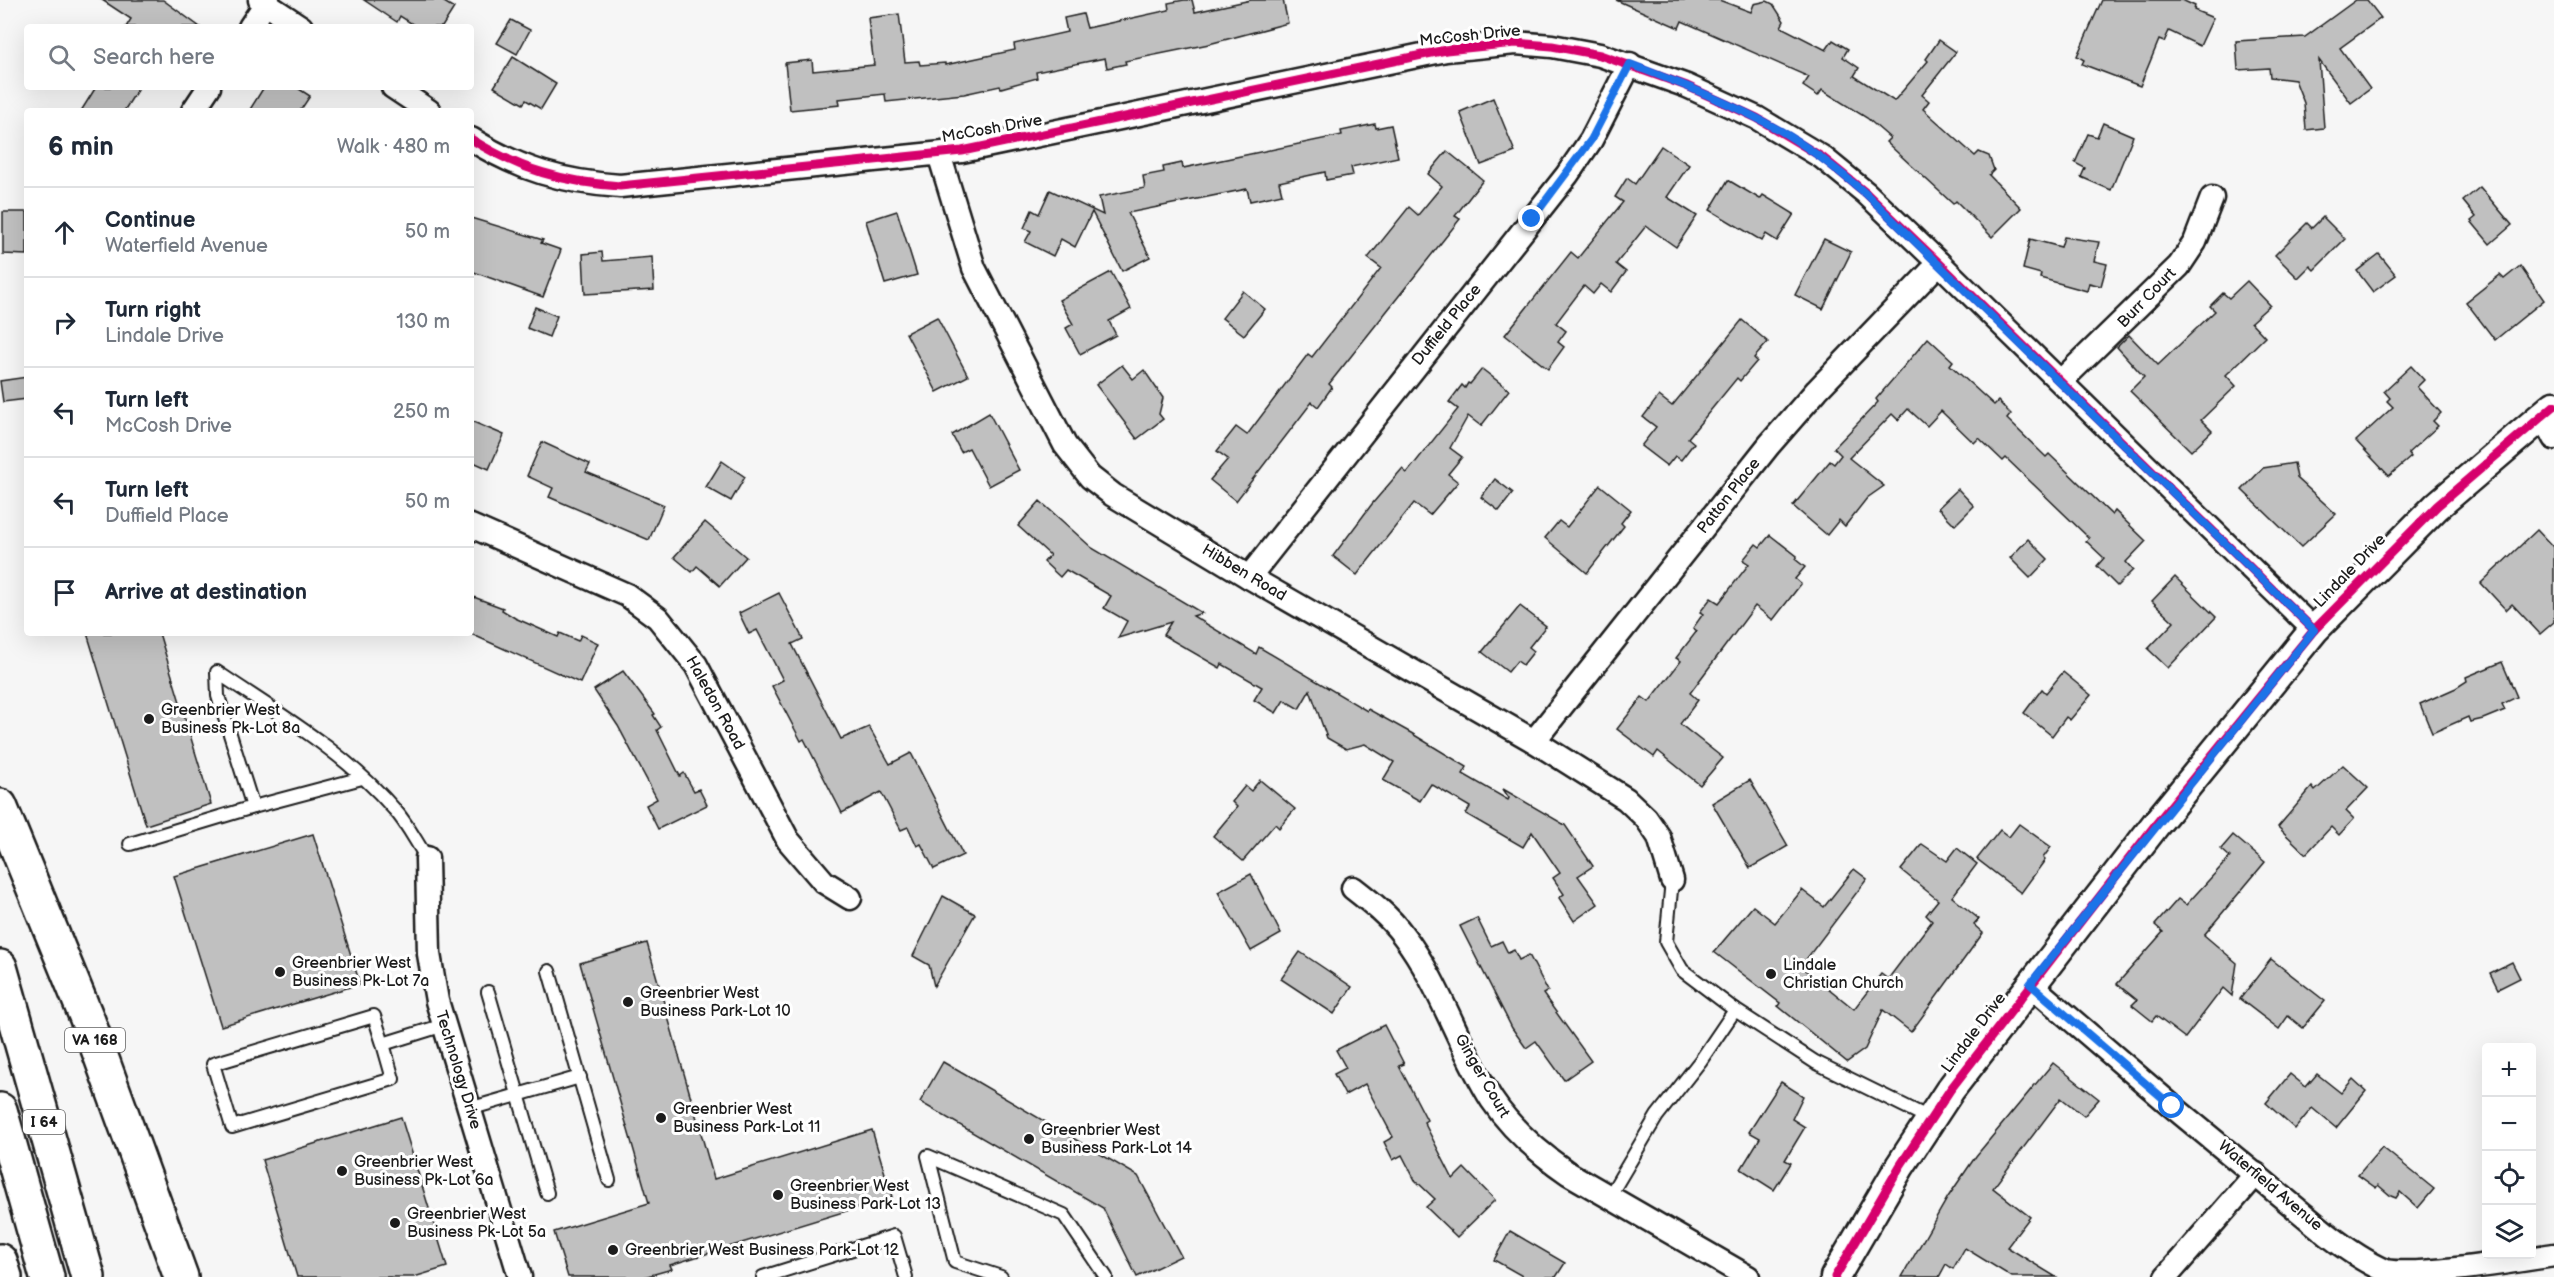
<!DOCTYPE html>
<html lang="en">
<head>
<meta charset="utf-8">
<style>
  body { margin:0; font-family:"Balsamiq Sans",sans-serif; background:#f6f6f7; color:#1f2937 }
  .controls { position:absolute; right:18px; bottom:18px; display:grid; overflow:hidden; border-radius:6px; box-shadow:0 6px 24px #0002 }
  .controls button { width:54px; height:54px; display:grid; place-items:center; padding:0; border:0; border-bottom:2px solid #e0e1e3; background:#fff; color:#1f2937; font:30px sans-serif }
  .stop { position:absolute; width:18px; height:18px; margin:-14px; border:4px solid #1a73e8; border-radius:50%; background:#fff }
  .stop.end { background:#1a73e8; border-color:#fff; box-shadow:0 2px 6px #0008 }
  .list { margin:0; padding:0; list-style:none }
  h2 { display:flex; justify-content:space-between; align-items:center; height:78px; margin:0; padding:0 24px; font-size:26px }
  h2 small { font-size:20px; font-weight:400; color:#747a83 }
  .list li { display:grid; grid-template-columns:39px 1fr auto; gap:18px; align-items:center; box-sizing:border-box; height:90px; padding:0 24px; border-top:2px solid #e0e1e3 }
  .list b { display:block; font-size:22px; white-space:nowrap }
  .list p { margin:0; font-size:20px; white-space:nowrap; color:#747a83 }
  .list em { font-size:20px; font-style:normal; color:#747a83 }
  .icon { flex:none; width:33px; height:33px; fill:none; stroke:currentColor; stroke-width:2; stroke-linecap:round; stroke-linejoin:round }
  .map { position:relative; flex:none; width:2554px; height:1277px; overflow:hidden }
  .search { position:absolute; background:#fff; box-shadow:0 6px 24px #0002; left:24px; top:24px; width:450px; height:66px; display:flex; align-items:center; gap:15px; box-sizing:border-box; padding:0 21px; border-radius:6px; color:#747a83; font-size:22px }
  .panel { position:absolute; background:#fff; box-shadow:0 6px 24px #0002; left:24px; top:108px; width:450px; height:528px; border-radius:6px }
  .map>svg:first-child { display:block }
  .building { fill:#c0c0c0; stroke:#1c1c1c; stroke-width:1.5 }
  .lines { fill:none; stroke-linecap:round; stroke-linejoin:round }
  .service-casing { stroke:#1c1c1c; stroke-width:16 }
  .minor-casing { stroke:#1c1c1c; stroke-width:27 }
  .tertiary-casing { stroke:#1c1c1c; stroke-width:33 }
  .motorway-casing { stroke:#1c1c1c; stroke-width:38 }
  .service { stroke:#fff; stroke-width:12 }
  .minor { stroke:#fff; stroke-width:22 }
  .tertiary { stroke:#fff; stroke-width:28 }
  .motorway { stroke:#fff; stroke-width:33 }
  .cycleway-casing { stroke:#fff; stroke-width:13 }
  .cycleway { stroke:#d6006c; stroke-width:9 }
  .route { stroke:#1a73e8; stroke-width:8 }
  .poi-dot { fill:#1c1c1c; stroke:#fff; stroke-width:2 }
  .labels { text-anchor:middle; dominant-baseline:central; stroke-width:6; stroke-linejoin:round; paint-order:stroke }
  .shield { fill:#fff; stroke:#606060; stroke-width:1.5 }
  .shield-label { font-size:15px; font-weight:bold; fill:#1c1c1c }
  .street-label { font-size:16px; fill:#1c1c1c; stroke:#fff }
  .poi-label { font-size:16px; fill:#1c1c1c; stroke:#fff; text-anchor:start }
</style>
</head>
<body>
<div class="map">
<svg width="2554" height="1277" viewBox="0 0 2554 1277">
  <rect width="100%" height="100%" fill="#f6f6f6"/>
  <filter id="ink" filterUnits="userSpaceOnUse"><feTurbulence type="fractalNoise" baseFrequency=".0167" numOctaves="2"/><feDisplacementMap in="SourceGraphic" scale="12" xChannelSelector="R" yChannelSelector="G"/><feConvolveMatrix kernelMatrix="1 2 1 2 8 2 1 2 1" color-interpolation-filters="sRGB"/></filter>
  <g filter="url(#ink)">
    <g class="building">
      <path d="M102,0h61l37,27h-74l5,-8z"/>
      <path d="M364,0h77l13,8 -12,19h-25l-17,-11 -3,6z"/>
      <path d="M1184,0h8l3,12 56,-12h32l5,23 -79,21 -84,17 1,3 -19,4 -2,-10 -69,14 1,6 -36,10 -1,-2 -36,8 -78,8 -1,-8 -46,5 1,6 -50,5 -5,-47 27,-3 1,11 61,-6 -6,-47 31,-4 6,48 14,-1 1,4 25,-2v2l70,-15 -1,-6 53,-12 -3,-14 19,-4 4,14 82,-18 -1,-7z"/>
      <path d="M1616,0h103l32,12 3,-8 13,-3 6,3 11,17 -3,6 45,23 7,-10 15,9 -5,8 16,11 -5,8 40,25 34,-40 -2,-2 13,-19 17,12 -34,43 7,6 -6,8 52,47 4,-4 10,4 5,14 -5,5 32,33 -29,29 -36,-36 -3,3 -67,-62 4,-4 -23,-20 -45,-28 -4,6 -15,-10 6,-9 -127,-56 -3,7z"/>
      <path d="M2102,0h80l13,6 -1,4 19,8 -13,28 -31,-15 -5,11 -5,-2 -19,46 -58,-22 2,-4 -7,-4z"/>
      <path d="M2356,0h11l14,18 -41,30 30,41 -19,14 -32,-43 5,68 -18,2 -2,-27 -9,-23 -25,-3 -1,-9 -31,2 -2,-29 69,-4z"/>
      <path d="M511,20l19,10 -13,24 -20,-11z"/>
      <path d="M513,57l43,27 -15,25 -15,-9 -3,4 -29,-17z"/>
      <path d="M96,87h43l-15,24h-43z"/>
      <path d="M264,87h32l14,9 -10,15h-51z"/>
      <path d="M1493,98l22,54 -34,13 -21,-53z"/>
      <path d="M2103,123l30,13 -22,54 -30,-13 4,-9 -10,-5 13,-29 9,3z"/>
      <path d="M1375,124l1,4 15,-3 7,32 -47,10 2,8 -27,5 -1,-8 -46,10 3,12 -32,7 -3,-12 -119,24 22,44 -28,14 -30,-59 -17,35 -14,-8 -8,17 -28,-14 6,-11 -7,-3 8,-18 7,4 11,-24 53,25 -4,-18 46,-9 -2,-12 21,-4 -1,-5 19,-4 1,5 159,-33 -1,-4z"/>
      <path d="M1661,146l28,19 -22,32 30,19 -21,31 -30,-21 -30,38 10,8 -15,20 -10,-8 -8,10 -9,-8 -28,37 10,8 -8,11 6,5 -16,22 -43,-34 66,-83 7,6 45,-56 -8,-5 12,-19 8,6z"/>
      <path d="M1447,151l36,29 -28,36 5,3 -131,165 3,3 -14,20 -6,-5 -76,99 -26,-21 18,-21 -11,-8 19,-24 11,8 61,-81 4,3 69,-89 -13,-10 41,-51 9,8 24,-29 -14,-12z"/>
      <path d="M1728,180l32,19 3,-4 31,19 -17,27 -11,-7 -4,7 -52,-31z"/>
      <path d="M2480,187l32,38 -22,19 -19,-23 5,-4 -13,-16z"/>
      <path d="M897,211l20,64 -32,9 -19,-63z"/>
      <path d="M3,212h24v43l-24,-1z"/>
      <path d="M2323,217l22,22 -31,31 -4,-4 -12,12 -23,-23 32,-32 5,5z"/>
      <path d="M471,218l72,22 -2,3 20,7 -18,47 -72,-26z"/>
      <path d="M2064,237l35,5 -5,19 13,3 -6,22 -12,-3 -2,8 -47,-13 1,-4 -18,-5 7,-30 31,8z"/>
      <path d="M1824,239l27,13 -28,57 -28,-14z"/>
      <path d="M602,252l1,9 49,-4 2,33 -69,4 -2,-40z"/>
      <path d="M2379,254l17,21 -23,17 -16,-21z"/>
      <path d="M2520,266l24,34 -49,40 -29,-38 34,-27 4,4z"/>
      <path d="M1111,272l20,37 -22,12 7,14 -36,19 -14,-26 7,-4 -14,-24z"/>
      <path d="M2247,281l23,24 -19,17 14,15 -39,38 10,11 -35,34 11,11 -21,20 -61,-60 14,-14 -27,-30 12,-12 29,30 57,-54 -5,-5 13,-13 6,5z"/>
      <path d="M1243,291l22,18 -21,26 -22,-17z"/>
      <path d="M535,307l22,9 -8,21 -22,-9z"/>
      <path d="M937,317l31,59 -31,16 -31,-59z"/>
      <path d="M1742,320l26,22 -14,16 3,3 -17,20 -3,-3 -49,60 6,5 -13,17 -6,-4 -8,10 -26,-20 15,-19 -13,-10 16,-21 13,10z"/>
      <path d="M1928,338l25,23 -3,4 44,40 4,-4 13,13 -4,5 39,38 3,-3 63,61 3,-4 31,30 -20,21 7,8 -16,16 -20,-20 7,-8 -18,-17 3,-3 -83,-80 -3,3 -24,-23 -5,5 -33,-32 -14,15 -19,-17 -10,11 -6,-6 -43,44 35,28 -17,12 -22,28 -6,-6 -12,15 -34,-29 37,-45 4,3 7,-9 -7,-7 44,-46 -2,-3z"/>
      <path d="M1122,365l11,14 11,-9 19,28 -4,16 4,5 -26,20 -41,-54z"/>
      <path d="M2411,366l13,14 -7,7 24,26 -8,8 5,5 -30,27 3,4 -22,19 -33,-35 37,-34 -6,-6 3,-3 -6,-7z"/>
      <path d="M1482,369l27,21 -28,36 -13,-10 -18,32 12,9 -14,17 10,8 -28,33 -16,-12 -57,72 -24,-19 39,-52 30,-35 5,4 51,-64 -9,-7 13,-17 3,3 3,-5 2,1z"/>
      <path d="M27,377v22l-24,3 -3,-21z"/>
      <path d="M989,413l30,57 -30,16 -20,-38 -8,4 -9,-17z"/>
      <path d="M471,421l33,14 -15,34 -18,-8z"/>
      <path d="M542,442l48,22 -4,8 78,33 -15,35 -100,-43 4,-9 -26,-12z"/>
      <path d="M722,461l23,16 -14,24 -25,-14z"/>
      <path d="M2294,463l3,15 39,36 -35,33 -59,-57 21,-22z"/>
      <path d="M1495,479l18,14 -14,18 -18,-14z"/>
      <path d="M1600,485l31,25 -10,13 3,3 -37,47 -42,-35 14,-17 8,6z"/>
      <path d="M1958,489l16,17 -19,19 -17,-17z"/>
      <path d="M1040,501l52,47 110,65 -9,3 63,38 3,-7 108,64 1,-2 43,24 56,34 -4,7 45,26 1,-2 -6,-9 62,36 28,41 -15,10 20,28 -24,17 -15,-23 5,-4 -11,-16 7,-5 -28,-41 -9,15 -57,-33 4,-7 -39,-23 -11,17 -37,-21 11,-18 -29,-18 -19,5 -19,-11 -17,-48 -11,19 -15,-9 -8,13 -22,-13 8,-13 -40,-23 -2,4 -57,-33 8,-13 -53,16 9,-17 -23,-13 7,-12 -45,-26 -6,7 -16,-15 6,-7 -32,-29z"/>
      <path d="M705,522l41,35 -26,29 -23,-20 -5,6 -18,-15z"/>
      <path d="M2537,530l17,18v74l-14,12 -28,-30 -6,6 -25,-27z"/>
      <path d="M1770,535l27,21 -2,3 10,8 -10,12 6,5 -28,36 -18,-14 -65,87 8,7 -18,24 43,34 -23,27 -42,-34 -4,6 -37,-28 25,-32 7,5 32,-41 -5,-3 21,-27 -4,-3 10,-14 -3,-2 11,-14 8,5 30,-39 -6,-4 13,-16 4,3z"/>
      <path d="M2028,539l20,20 -18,19 -20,-20z"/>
      <path d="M2175,577l41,40 -48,51 -20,-19 26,-27 -22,-21z"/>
      <path d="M779,593l24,46 -11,5 49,95 28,-12 21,37 21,-11 52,102 -29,14 -13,-25 -4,2 -9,-19 -7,3 -20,-38 -39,21 -38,-74 -3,2 -29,-55 11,-6 -26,-50 -8,4 -10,-21z"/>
      <path d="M471,596l32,12 -1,2 13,8 43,19 2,-4 18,8 3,-6 17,8 -18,40 -109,-49z"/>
      <path d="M1520,606l26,20 -17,21 5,4 -11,14 -6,-4 -9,11 -26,-20z"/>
      <path d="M87,633h72l52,171 -65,21z"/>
      <path d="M2502,662l15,35 -15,7 3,6 -22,9 -13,3 -2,-5 -36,16 -12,-29 36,-16 11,-7 -1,-4z"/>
      <path d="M623,671l32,43 -2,1 8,12 -4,3 23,46 4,-3 10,18 5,-2 8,16 -49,24 -12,-24 11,-6 -39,-73 -24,-36z"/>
      <path d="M2063,672l28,23 -21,25 -4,-3 -14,19 -28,-23 18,-24 4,4z"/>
      <path d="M2343,765l25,23 -22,23 8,8 -15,16 -8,-8 -25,27 -28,-27 34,-40 3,4z"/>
      <path d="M1260,780l35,29 -16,19 -4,-4 -32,37 -30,-25 24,-29 -5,-5 13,-16 6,5z"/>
      <path d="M1750,780l38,66 -38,22 -38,-65z"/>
      <path d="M2019,824l32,23 -8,11 2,2 -24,33 -44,-34 23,-29 9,7z"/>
      <path d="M313,834l47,150 -139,42 -47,-150z"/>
      <path d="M2233,835l32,27 -61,73 33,28 -5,33 -9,-8 -38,50 -29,-22 -4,5 -20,-16 5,-5 -20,-16 46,-52 -8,-7 23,-26 8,6 44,-48 -9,-8z"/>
      <path d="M1922,844l25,17 10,-13 20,16 -25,33 27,22 -5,6 9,8 -72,99 -28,-22 -18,39 -18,13 -69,-56 2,-3 -66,-51 39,-46 22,17 27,-33 22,17 30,-38 13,10 -66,87 53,43 27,-35 7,5 44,-58 -6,-6 12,-15 -37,-30z"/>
      <path d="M1251,874l30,60 -30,17 -33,-59z"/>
      <path d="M943,896l32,18 -41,72 -5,-21 -16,-9z"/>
      <path d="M1477,918l14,28 11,-5 6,12 6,-3 5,10 10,-5 19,36 -5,3 48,67 -27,19 -28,-39 -10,7 -14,-20 -52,-102z"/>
      <path d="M647,943l67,236 158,-49 20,67 -222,68 2,4 -28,8h-76l-14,-45 95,-29 -69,-240z"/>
      <path d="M1300,952l52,35 -18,27 -53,-35z"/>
      <path d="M2271,959l54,42 -22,27 -15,-12 -9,13 -39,-30z"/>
      <path d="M2512,962l8,16 -22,11 -8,-16z"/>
      <path d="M1384,1025l20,39 -5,2 28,54 -3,2 29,57 11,-11 31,32 -38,37 -31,-30 9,-8 -20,-19 -13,-25 -9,5 -9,-18 9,-5 -28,-53 -20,11 -11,-21 12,-6 -10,-18z"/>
      <path d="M943,1062l195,114 43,80 -44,21 -34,-69 -183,-106z"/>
      <path d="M2053,1063l46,36 -15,17 -23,-18 -68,90 37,29 -23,30 49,30h-44l-47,-29 -12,21 -7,-5 -7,13h-37l46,-80 28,-41z"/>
      <path d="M2290,1074l16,13 11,-13 24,19 12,-14 13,12 -30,37 -24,-20 -17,21 -29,-26z"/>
      <path d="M1781,1082l22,14 -11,23 13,8 -20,33 6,3 -17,27 -33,-21 19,-31 -11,-6z"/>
      <path d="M401,1117l46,150 -33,10h-117l-35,-117z"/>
      <path d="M2382,1147l52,42 -16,19 -18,-16 -4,6 -5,-2 -13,-11 -2,3 -18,-13z"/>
      <path d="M1510,1231l55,32 -9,14h-32l-30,-17z"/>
    </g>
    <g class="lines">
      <g class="service-casing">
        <g id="service">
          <path d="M362,778l-109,29 -35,-111 -1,-24c62,42 128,80 177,137 13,14 22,33 33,49"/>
          <path d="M130,844l123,-37"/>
          <path d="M1672,880l-6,62 16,28 53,40"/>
          <path d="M549,971l60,209"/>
          <path d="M488,992l59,201"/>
          <path d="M383,1044l10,35 -161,48 -19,-63 161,-48 9,28 61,-19"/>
          <path d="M469,1109l111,-32"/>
          <path d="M1609,1197l48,-81 44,-56 34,-50 80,52 116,57"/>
          <path d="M763,1277l131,-41 12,41"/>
          <path d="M1001,1277l-46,-15 -27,-106 136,59 42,62"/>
        </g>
      </g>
      <g class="minor-casing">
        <g id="minor">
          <path d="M260,0l41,27"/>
          <path d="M250,27l18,-27"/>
          <path d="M393,87l36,24"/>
          <path d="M193,111l16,-24"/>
          <path d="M471,139c49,31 92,43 149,47l342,-35 484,-101 69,-7 37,3 48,9 87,31 70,32 65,39 44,36 73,70 375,367"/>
          <path d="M939,154l35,114 91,177 25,32 23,18 136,82 285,164 92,58 20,19 13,19 13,43"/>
          <path d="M2061,381l118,-115 16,-24 17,-44"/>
          <path d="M2542,415l12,23"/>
          <path d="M471,526l156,69 31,23 38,47 92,175 36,42 26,16"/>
          <path d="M1249,577l318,-402 24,-35 39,-76"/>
          <path d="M1534,741l235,-296 48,-55 122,-127"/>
          <path d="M427,858l2,96 8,47 83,276"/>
          <path d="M1353,888c18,14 36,28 50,47 36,46 57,115 89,165 20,30 47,53 76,73l180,104"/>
          <path d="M2030,984l142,122 155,128c18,14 38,28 59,37 35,6 128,-10 168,-16"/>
          <path d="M2166,1277l90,-103"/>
        </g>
      </g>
      <g class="tertiary-casing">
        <path id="tertiary" d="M1835,1277l65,-111 50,-76 206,-266 158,-194 123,-124 117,-100"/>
      </g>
      <g class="motorway-casing">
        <g id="motorway">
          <path d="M0,806l88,215 93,256"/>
          <path d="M0,967l88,310"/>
          <path d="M0,1110l47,167"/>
          <path d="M0,1261l5,16"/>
        </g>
      </g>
      <use href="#service" class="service"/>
      <use href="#minor" class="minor"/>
      <use href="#tertiary" class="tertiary"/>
      <use href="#motorway" class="motorway"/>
      <g class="cycleway-casing">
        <g id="cycleway">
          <path d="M471,139c49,31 92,43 149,47l342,-35 484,-101 69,-7 37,3 48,9 87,31 70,32 65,39 44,36 73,70 375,367"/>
          <path d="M1835,1277l65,-111 50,-76 206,-266 158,-194 123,-124 117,-100"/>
        </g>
      </g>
      <use href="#cycleway" class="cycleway"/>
    </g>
  </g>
  <g class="lines" filter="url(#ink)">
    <path class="route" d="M1532,219l59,-79 39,-76c52,20 103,40 151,67 31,18 58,40 85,63l448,436 -284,354 142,122"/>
  </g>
  <g class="poi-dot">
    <circle cx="149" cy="719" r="6"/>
    <circle cx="280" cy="972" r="6"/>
    <circle cx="1771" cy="974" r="6"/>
    <circle cx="628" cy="1002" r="6"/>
    <circle cx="661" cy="1118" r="6"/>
    <circle cx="1029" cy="1139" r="6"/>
    <circle cx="342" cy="1171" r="6"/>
    <circle cx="778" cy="1195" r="6"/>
    <circle cx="395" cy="1223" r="6"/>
    <circle cx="613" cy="1250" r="6"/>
  </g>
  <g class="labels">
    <g class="shield">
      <rect x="65" y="1028" width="60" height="24" rx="4.5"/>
      <rect x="23" y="1110" width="42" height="24" rx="4.5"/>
    </g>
    <g class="shield-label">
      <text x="95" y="1040">VA 168</text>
      <text x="44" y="1122">I 64</text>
    </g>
    <g class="street-label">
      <text transform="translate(1470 36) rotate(-6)">McCosh Drive</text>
      <text transform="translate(992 129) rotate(-10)">McCosh Drive</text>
      <text transform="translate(2147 298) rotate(-46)">Burr Court</text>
      <text transform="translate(1447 325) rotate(-51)">Duffield Place</text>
      <text transform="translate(1729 496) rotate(-52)">Patton Place</text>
      <text transform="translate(2350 571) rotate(-46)">Lindale Drive</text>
      <text transform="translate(1244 573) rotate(31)">Hibben Road</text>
      <text transform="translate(715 703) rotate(61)">Haledon Road</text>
      <text transform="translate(1974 1033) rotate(-53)">Lindale Drive</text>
      <text transform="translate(458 1070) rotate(73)">Technology Drive</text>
      <text transform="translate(1482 1076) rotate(60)">Ginger Court</text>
      <text transform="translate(2270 1186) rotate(40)">Waterfield Avenue</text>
    </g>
    <g class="poi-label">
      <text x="161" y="710">Greenbrier West<tspan x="161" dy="18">Business Pk-Lot 8a</tspan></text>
      <text x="292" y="963">Greenbrier West<tspan x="292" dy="18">Business Pk-Lot 7a</tspan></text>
      <text x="1783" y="965">Lindale<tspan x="1783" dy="18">Christian Church</tspan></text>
      <text x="640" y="993">Greenbrier West<tspan x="640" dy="18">Business Park-Lot 10</tspan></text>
      <text x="673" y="1109">Greenbrier West<tspan x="673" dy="18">Business Park-Lot 11</tspan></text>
      <text x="1041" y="1130">Greenbrier West<tspan x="1041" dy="18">Business Park-Lot 14</tspan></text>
      <text x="354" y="1162">Greenbrier West<tspan x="354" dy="18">Business Pk-Lot 6a</tspan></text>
      <text x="790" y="1186">Greenbrier West<tspan x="790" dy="18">Business Park-Lot 13</tspan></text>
      <text x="407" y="1214">Greenbrier West<tspan x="407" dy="18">Business Pk-Lot 5a</tspan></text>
      <text x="625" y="1250">Greenbrier West Business Park-Lot 12</text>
    </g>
  </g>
</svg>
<div class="controls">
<button>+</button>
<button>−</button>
<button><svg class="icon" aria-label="locate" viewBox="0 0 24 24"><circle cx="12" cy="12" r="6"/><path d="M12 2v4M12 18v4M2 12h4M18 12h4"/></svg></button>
<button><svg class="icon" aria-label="layers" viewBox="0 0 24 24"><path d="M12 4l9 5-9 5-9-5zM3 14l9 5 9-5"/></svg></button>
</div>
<div class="stop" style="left:2172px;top:1106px"></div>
<div class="stop end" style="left:1532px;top:219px"></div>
<div class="search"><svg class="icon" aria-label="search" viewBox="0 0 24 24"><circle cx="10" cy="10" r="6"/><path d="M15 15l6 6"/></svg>Search here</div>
<section class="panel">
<h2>6 min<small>Walk · 480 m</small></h2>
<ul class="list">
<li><svg class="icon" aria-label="ahead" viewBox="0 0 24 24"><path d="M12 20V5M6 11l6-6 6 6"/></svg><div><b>Continue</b><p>Waterfield Avenue</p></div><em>50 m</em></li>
<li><svg class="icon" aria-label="right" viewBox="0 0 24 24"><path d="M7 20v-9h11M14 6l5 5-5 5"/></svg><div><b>Turn right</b><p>Lindale Drive</p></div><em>130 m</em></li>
<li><svg class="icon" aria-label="left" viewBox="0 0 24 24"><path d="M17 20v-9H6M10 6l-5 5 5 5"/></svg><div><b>Turn left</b><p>McCosh Drive</p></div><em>250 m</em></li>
<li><svg class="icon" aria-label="left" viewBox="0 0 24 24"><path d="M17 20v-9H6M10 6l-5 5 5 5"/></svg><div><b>Turn left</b><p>Duffield Place</p></div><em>50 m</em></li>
<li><svg class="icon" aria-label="arrive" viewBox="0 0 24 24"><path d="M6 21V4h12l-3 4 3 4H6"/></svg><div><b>Arrive at destination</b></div></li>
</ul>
</section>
</div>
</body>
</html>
